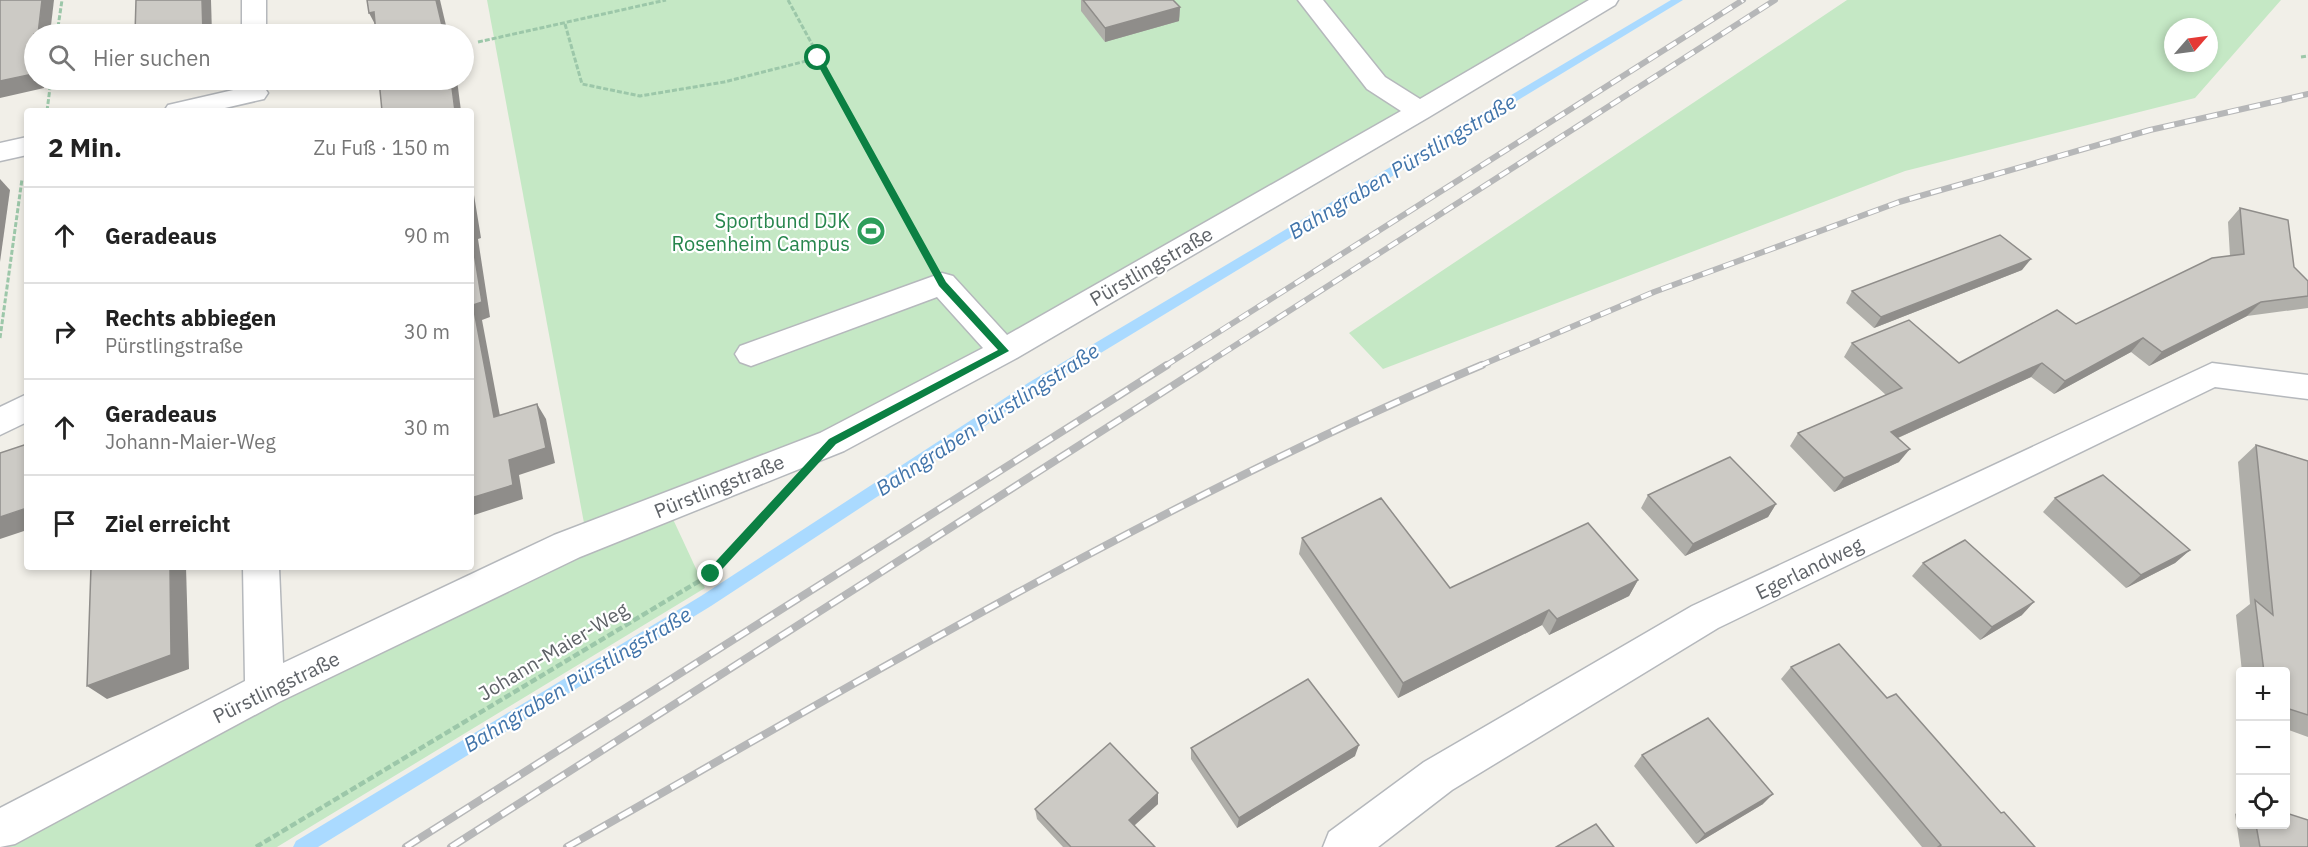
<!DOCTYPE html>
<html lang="de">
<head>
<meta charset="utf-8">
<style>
  body { margin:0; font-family:"IBM Plex Sans",sans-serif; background:#f6f6f6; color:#222 }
  .controls { position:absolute; right:18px; bottom:18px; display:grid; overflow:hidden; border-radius:6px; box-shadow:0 3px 9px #0003 }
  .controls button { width:54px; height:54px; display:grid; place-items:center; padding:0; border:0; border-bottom:2px solid #e0e0e0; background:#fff; color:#222; font:30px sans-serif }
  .compass { position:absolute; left:2164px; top:18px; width:54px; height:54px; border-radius:50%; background:#fff; box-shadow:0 3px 9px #0003; rotate:62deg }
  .stop { position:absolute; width:18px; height:18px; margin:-14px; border:4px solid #0b8043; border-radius:50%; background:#fff }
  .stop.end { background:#0b8043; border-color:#fff; box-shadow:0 2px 6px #0008 }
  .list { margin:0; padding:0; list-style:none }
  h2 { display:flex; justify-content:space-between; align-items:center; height:78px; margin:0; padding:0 24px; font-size:26px }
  h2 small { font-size:20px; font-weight:400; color:#767676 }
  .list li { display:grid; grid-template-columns:39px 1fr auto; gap:18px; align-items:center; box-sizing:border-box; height:96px; padding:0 24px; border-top:2px solid #e0e0e0 }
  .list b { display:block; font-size:22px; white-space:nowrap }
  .list p { margin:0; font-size:20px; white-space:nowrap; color:#767676 }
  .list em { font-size:20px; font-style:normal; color:#767676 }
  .icon { flex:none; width:33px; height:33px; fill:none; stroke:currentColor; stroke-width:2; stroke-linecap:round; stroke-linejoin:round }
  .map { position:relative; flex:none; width:2308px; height:847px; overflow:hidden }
  .search { position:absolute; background:#fff; box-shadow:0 3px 9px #0003; left:24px; top:24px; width:450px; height:66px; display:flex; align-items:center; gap:15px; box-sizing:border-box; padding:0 21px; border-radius:33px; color:#767676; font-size:22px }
  .panel { position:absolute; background:#fff; box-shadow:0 3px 9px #0003; left:24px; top:108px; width:450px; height:462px; border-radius:6px }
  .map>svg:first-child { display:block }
  .green { fill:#c5e8c5; fill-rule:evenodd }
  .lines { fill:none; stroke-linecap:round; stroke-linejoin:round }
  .stream { fill:#aadaff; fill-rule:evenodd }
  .minor-casing { stroke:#b5b8bc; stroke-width:3 }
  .path-far1 { stroke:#9cc7a9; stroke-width:3; stroke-dasharray:5 2; stroke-linecap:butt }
  .path { stroke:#9cc7a9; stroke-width:4.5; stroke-dasharray:7 3; stroke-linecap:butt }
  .minor { fill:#fff; fill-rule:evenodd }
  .rail-far1-casing { stroke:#b6b7b8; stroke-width:6 }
  .rail-casing { stroke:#b6b7b8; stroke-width:8 }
  .rail-far1 { stroke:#fff; stroke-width:4; stroke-dasharray:11; stroke-linecap:butt }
  .rail { stroke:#fff; stroke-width:5; stroke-dasharray:15; stroke-linecap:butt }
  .wall { fill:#afaea9 }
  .shaded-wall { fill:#8f8d8a }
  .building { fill:#cccac5; stroke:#8f8d8a; stroke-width:1.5 }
  .route { fill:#0b8043 }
  .labels { text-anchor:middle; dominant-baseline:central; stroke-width:4.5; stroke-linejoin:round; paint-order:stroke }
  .leisure-label { font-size:20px; fill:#27864d; stroke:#fff; text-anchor:end }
  .street-label { font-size:20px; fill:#5f6368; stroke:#fff }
  .water-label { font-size:21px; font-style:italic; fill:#4174aa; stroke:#fff }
</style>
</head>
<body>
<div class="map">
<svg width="2308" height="847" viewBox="0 0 2308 847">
  <rect width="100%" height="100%" fill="#f1efe8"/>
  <g class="green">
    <path d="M487,0h1119l-774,442 -248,81z"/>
    <path d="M1847,0h434l-86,98 -290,73 -522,198 -34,-36zM2173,27h36v36h-36z"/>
    <path d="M672,517l33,71 -428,259h-276c220,-117 440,-236 671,-330z"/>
  </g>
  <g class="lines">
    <path class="stream" d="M1671,0h12l-645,391 -327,215 -393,241h-25l3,-6 405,-245 327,-213z"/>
    <g class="minor-casing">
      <g id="minor">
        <rect x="242" y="0" width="24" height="34"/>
        <path d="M1298,0h25l62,77 35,22 169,-99h29l-3,5 -186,112 -414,242 -171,92 -264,106 -301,145 -264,142 -15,3v-39l245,-127 -2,-114h36l4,96 271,-128 266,-102 163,-85 -46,-51 -186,69 -11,-4 -5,-8 5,-8 202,-73 11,3 54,59 394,-224 -34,-22z"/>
        <path d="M255,85l9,2 4,6 -4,6 -52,12h-48l4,-6z"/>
        <path d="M27,137v18l-27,6v-18z"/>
        <path d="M2212,363l96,12v24l-93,-12 -497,241 -266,162 -74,57h-55l6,-15 95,-70 268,-156z"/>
        <path d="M27,394v28l-27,13v-28z"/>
      </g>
    </g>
    <g class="path-far1">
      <path d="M788,0l138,254"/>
      <path d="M565,24l17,60 58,12 84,-14 94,-24"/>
      <path d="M57,34l5,-34"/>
      <path d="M478,42l188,-42"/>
      <path d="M2301,57l7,-1"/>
      <path d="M47,111l4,-31"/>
      <path d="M0,338l22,-159"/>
    </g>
    <path class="path" d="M256,847l455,-273 62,-68"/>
    <use href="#minor" class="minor"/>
    <g class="rail-far1-casing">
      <g id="rail-far1">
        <path d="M1165,366l578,-366"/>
        <path d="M1203,366l572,-366"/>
        <path d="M1479,366l175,-74 245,-90 251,-72 158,-36"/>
      </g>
    </g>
    <g class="rail-casing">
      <g id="rail">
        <path d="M406,847l761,-482"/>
        <path d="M451,847l754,-482"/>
        <path d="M567,847c298,-169 599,-349 915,-482"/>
      </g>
    </g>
    <use href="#rail-far1" class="rail-far1"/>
    <use href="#rail" class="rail"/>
  </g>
  <g class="wall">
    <path d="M1081,0h92l7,7 -1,14 -74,21 -24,-31z"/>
    <path d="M2240,208l54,59 14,14v27l-61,8 -98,50 -18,-14 -77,42 -23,-17 -133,61 1,24 -65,30 -44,-46 8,-13 88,-38 -42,-38 8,-14 107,20 117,-39 154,-68 -2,-34z"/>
    <path d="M2022,270l-148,58 -28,-25 6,-12z"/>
    <path d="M2256,445l52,16v276l-22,-8v-57h-44l-6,-57 14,-11 -12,-142z"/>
    <path d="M1648,495l128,9 -8,13 -83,39 -44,-48z"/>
    <path d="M2055,498l135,52 -15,13 -49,25 -83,-76z"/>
    <path d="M1302,538l148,50 188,-8 -9,16 -80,39 -7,-10 -144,73 -99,-144z"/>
    <path d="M1923,563l99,52 -42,25 -68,-64z"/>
    <path d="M1791,667l96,31 148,149h-113l-141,-168z"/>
    <path d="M1191,748l164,8 -118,72 -46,-69z"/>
    <path d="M1642,755l121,49 -67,40 -62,-78z"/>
    <path d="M1158,793v11l-24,22 21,21h-92l-26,-28 -2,-10z"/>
    <path d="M2241,810v15h45l22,22h-68l-5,-33z"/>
  </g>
  <g class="shaded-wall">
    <path d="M42,0h12l-4,34h-12z"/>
    <path d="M202,0h9l1,34h-9z"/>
    <path d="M436,0h4l8,34h-4z"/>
    <path d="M1180,7l-1,14 -74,21v-14z"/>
    <path d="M374,12l3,16 -8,-15z"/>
    <path d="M34,59v21h11l-1,8 -44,10v-17z"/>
    <path d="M451,80h6l4,31h-6z"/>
    <path d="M0,179l10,11 -10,72z"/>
    <path d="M471,189l3,6 7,43 -3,1 12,78 -8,3 21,112 -9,-15 -21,-112 -2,-71z"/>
    <path d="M2031,259l-9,11 -148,58 7,-11z"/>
    <path d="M2261,302l-14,14 -98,50 13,-14z"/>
    <path d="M2143,338l-12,14 -77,42 11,-13z"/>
    <path d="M2042,363l-11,14 -149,68 9,-13z"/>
    <path d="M537,404l9,15 9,44 -36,12 4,24 -52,17v-18l38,-38z"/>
    <path d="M1910,449l-11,13 -65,30 10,-14z"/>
    <path d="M1776,504l-8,13 -83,39 8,-12z"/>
    <path d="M27,508v22l-27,9v-22z"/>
    <path d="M2190,550l-15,13 -49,25 15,-13z"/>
    <path d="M170,567h16l3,102 -82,30 -20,-13z"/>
    <path d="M1638,580l-9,16 -80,39 8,-16z"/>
    <path d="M2034,602l-12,13 -42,25 12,-13z"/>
    <path d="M1549,610l-7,15 -144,73 5,-15z"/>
    <path d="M1359,745l-4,11 -118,72 2,-10z"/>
    <path d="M1158,793v11l-29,26v-10z"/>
    <path d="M1773,794l-10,10 -67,40 9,-10z"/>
  </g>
  <g class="building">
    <path d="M0,0h42l-4,34h-4v25l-1,15 -33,7z"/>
    <path d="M136,0h66l1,34h-68z"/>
    <path d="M367,0h69l8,34h-68l-2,-22 -5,1z"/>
    <path d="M1083,0h90l7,7 -75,21z"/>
    <path d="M379,80h72l4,31h-73z"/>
    <path d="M2240,208l48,12 6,47 14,14v15l-47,6 -99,50 -19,-14 -78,43 -23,-18 -151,69 19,17 -66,29 -46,-45 104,-45 -50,-45 57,-23 50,43 98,-53 19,14 136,-66 32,-4z"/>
    <path d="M471,234l11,68 -9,3 21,112 43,-13 9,44 -37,12 4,25 -42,13z"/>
    <path d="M2000,235l31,24 -150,58 -29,-26z"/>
    <path d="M27,444v64l-27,9v-64z"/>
    <path d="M2256,445l52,16v254l-22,-7v-36h-22l-9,-72 18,15z"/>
    <path d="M1730,457l46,47 -83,40 -45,-49z"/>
    <path d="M2103,475l87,75 -49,25 -86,-77z"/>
    <path d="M1381,498l69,90 138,-65 50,57 -81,39 -8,-9 -146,73 -101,-145z"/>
    <path d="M1965,540l69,62 -42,25 -69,-64z"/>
    <path d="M91,567h79l1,88 -84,31z"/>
    <path d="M1839,644l48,54 9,-4 105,119 3,-1 31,35h-97l3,-2 -150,-178z"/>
    <path d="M1308,679l51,66 -120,73 -48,-70z"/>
    <path d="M1708,718l65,76 -68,40 -63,-79z"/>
    <path d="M1110,743l48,50 -29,27 26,27h-84l-36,-38z"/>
    <path d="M2286,813l22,7v27h-48l-4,-22h30z"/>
    <path d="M1596,824l18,23h-58z"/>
  </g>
  <path class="route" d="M818,56l4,2 124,224 63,69 -173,93 -121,133h-8v-6l122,-132 169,-89 -59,-64 -125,-228z"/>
  <defs>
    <g id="stadium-disc" transform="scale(1.5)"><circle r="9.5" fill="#2e9e5b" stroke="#fff"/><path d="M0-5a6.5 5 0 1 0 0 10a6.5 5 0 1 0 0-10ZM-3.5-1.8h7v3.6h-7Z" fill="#fff"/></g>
  </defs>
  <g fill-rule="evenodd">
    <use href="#stadium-disc" x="871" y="231"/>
  </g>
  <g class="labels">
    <g class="leisure-label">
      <text x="850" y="220">Sportbund DJK<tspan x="850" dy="23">Rosenheim Campus</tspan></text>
    </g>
    <g class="street-label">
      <text transform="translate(1151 266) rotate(-30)">Pürstlingstraße</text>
      <text transform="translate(719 486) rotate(-22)">Pürstlingstraße</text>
      <text transform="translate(1809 568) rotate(-26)">Egerlandweg</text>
      <text transform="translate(553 651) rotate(-31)">Johann-Maier-Weg</text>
      <text transform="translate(276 687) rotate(-26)">Pürstlingstraße</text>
    </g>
    <g class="water-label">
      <text transform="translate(1402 166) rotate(-31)">Bahngraben Pürstlingstraße</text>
      <text transform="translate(987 419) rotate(-33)">Bahngraben Pürstlingstraße</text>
      <text transform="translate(577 679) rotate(-31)">Bahngraben Pürstlingstraße</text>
    </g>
  </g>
</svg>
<div class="controls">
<button>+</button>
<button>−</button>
<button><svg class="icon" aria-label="locate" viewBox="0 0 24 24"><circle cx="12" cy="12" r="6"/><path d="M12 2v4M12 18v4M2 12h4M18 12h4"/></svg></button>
</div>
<svg class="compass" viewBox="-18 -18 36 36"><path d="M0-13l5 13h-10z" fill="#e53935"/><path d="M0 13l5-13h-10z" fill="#767676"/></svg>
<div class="stop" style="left:818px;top:58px"></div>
<div class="stop end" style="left:711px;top:574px"></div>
<div class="search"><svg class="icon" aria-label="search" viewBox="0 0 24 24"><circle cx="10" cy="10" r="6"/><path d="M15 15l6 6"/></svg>Hier suchen</div>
<section class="panel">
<h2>2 Min.<small>Zu Fuß · 150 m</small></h2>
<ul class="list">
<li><svg class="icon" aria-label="ahead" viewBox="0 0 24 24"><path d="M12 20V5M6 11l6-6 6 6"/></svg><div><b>Geradeaus</b></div><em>90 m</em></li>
<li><svg class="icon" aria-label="right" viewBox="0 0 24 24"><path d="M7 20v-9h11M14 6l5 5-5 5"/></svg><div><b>Rechts abbiegen</b><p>Pürstlingstraße</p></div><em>30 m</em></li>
<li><svg class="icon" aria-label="ahead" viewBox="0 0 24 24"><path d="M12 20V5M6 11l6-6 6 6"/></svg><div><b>Geradeaus</b><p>Johann-Maier-Weg</p></div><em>30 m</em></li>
<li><svg class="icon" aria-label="arrive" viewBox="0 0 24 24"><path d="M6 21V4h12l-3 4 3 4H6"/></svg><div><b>Ziel erreicht</b></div></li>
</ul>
</section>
</div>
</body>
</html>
